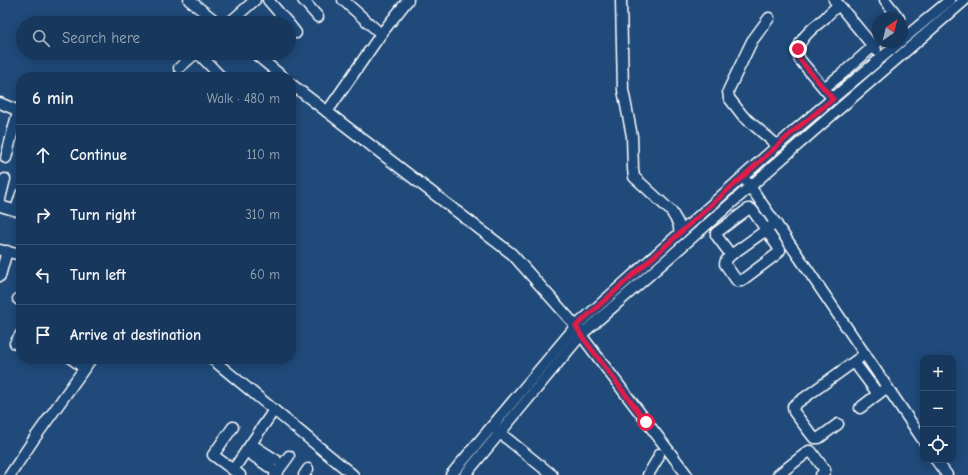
<!DOCTYPE html>
<html lang="en">
<head>
<meta charset="utf-8">
<style>
  body { margin:0; font-family:"Comic Neue",sans-serif; background:#244365; color:#f1f3f6 }
  .controls { position:absolute; right:12px; bottom:12px; display:grid; overflow:hidden; border-radius:8px; box-shadow:0 2px 10px #0003 }
  .controls button { width:36px; height:36px; display:grid; place-items:center; padding:0; border:0; border-bottom:1px solid #365272; background:#17385c; color:#f1f3f6; font:20px sans-serif }
  .compass { position:absolute; left:872px; top:12px; width:36px; height:36px; border-radius:50%; background:#17385c; box-shadow:0 2px 10px #0003; rotate:35deg }
  .stop { position:absolute; width:12px; height:12px; margin:-9px; border:3px solid #e11d48; border-radius:50%; background:#fff }
  .stop.end { background:#e11d48; border-color:#fff; box-shadow:0 1px 4px #0008 }
  .list { margin:0; padding:0; list-style:none }
  h2 { display:flex; justify-content:space-between; align-items:center; height:52px; margin:0; padding:0 16px; font-size:17px }
  h2 small { font-size:13px; font-weight:400; color:#9eacbb }
  .list li { display:grid; grid-template-columns:26px 1fr auto; gap:12px; align-items:center; box-sizing:border-box; height:60px; padding:0 16px; border-top:1px solid #365272 }
  .list b { display:block; font-size:15px; white-space:nowrap }
  .list em { font-size:13px; font-style:normal; color:#9eacbb }
  .icon { flex:none; width:22px; height:22px; fill:none; stroke:currentColor; stroke-width:2; stroke-linecap:round; stroke-linejoin:round }
  .map { position:relative; flex:none; width:968px; height:475px; overflow:hidden }
  .search { position:absolute; background:#17385c; box-shadow:0 2px 10px #0003; left:16px; top:16px; width:280px; height:44px; display:flex; align-items:center; gap:10px; box-sizing:border-box; padding:0 14px; border-radius:22px; color:#9eacbb; font-size:15px }
  .panel { position:absolute; background:#17385c; box-shadow:0 2px 10px #0003; left:16px; top:72px; width:280px; height:292px; border-radius:16px }
  .map>svg:first-child { display:block }
  .lines { fill:none; stroke-linecap:round; stroke-linejoin:round }
  .minor-casing { stroke:#fff; stroke-width:13 }
  .minor { stroke:#1f4a7a; stroke-width:10 }
  .route { stroke:#e11d48; stroke-width:5 }
</style>
</head>
<body>
<div class="map">
<svg width="968" height="475" viewBox="0 0 968 475">
  <rect width="100%" height="100%" fill="#1f4a7a"/>
  <filter id="ink" filterUnits="userSpaceOnUse"><feTurbulence type="fractalNoise" baseFrequency=".025" numOctaves="2"/><feDisplacementMap in="SourceGraphic" scale="8" xChannelSelector="R" yChannelSelector="G"/><feConvolveMatrix kernelMatrix="1 2 1 2 8 2 1 2 1" color-interpolation-filters="sRGB"/></filter>
  <g filter="url(#ink)">
    <g class="lines">
      <g class="minor-casing">
        <g id="minor">
          <path d="M189,0l29,23"/>
          <path d="M268,0l20,23"/>
          <path d="M303,0l15,17"/>
          <path d="M343,0l38,34"/>
          <path d="M621,0l2,90 9,46 1,33 1,8 10,9 27,25 7,12 2,10"/>
          <path d="M885,0l14,18"/>
          <path d="M839,5l37,45"/>
          <path d="M769,18l-17,23 -24,50 1,7 14,18 35,30"/>
          <path d="M229,23l26,-23"/>
          <path d="M289,24l7,9"/>
          <path d="M902,40l48,-40"/>
          <path d="M198,53l23,24"/>
          <path d="M254,53l29,24"/>
          <path d="M179,68l17,-15"/>
          <path d="M291,84l221,170 64,72 5,9 106,140"/>
          <path d="M824,88l18,-14 36,-32"/>
          <path d="M833,99l-33,-39c-8,-18 13,-32 25,-42 4,-5 9,-9 14,-13l-5,-5"/>
          <path d="M0,103l21,9"/>
          <path d="M327,112l54,-78 27,-34"/>
          <path d="M6,158l12,-47"/>
          <path d="M747,182l54,78 122,180"/>
          <path d="M0,199l5,-20"/>
          <path d="M0,206l21,6"/>
          <path d="M16,210l5,-16"/>
          <path d="M0,250l21,5"/>
          <path d="M731,255l-15,-20v-2l32,-24h3l2,2 27,39 -3,4 -36,27h-4l-12,-17c0,-4 3,-6 6,-9l45,-32"/>
          <path d="M0,276l7,-25"/>
          <path d="M18,299l3,2"/>
          <path d="M15,343l6,-9"/>
          <path d="M72,359l12,9"/>
          <path d="M212,359l141,116"/>
          <path d="M854,362l24,32"/>
          <path d="M860,408l22,-17"/>
          <path d="M838,424l-19,14h-5l-20,-26 -1,-6 72,-52"/>
          <path d="M233,427l-20,28 27,20"/>
          <path d="M495,429l57,46"/>
          <path d="M251,444l25,16"/>
          <path d="M246,451l25,17"/>
          <path d="M936,460l11,15"/>
          <path d="M233,470l41,-60"/>
          <path d="M10,475l24,-36 57,-80"/>
          <path d="M275,475l14,-19"/>
          <path d="M304,475l4,-6"/>
          <path d="M451,475l125,-149 219,-196 105,-88"/>
          <path d="M465,475l116,-140 236,-207 148,-128"/>
          <path d="M648,475l10,-17 1,-4"/>
          <path d="M778,475l31,-24h2l14,19v1l-4,4"/>
        </g>
      </g>
      <use href="#minor" class="minor"/>
    </g>
  </g>
  <g class="lines" filter="url(#ink)">
    <path class="route" d="M646,422l-65,-87 -5,-9 219,-196 38,-31 -33,-39 -3,-5 1,-6"/>
  </g>
</svg>
<div class="controls">
<button>+</button>
<button>−</button>
<button><svg class="icon" aria-label="locate" viewBox="0 0 24 24"><circle cx="12" cy="12" r="6"/><path d="M12 2v4M12 18v4M2 12h4M18 12h4"/></svg></button>
</div>
<svg class="compass" viewBox="-18 -18 36 36"><path d="M0-13l5 13h-10z" fill="#e53935"/><path d="M0 13l5-13h-10z" fill="#9eacbb"/></svg>
<div class="stop" style="left:646px;top:422px"></div>
<div class="stop end" style="left:798px;top:49px"></div>
<div class="search"><svg class="icon" aria-label="search" viewBox="0 0 24 24"><circle cx="10" cy="10" r="6"/><path d="M15 15l6 6"/></svg>Search here</div>
<section class="panel">
<h2>6 min<small>Walk · 480 m</small></h2>
<ul class="list">
<li><svg class="icon" aria-label="ahead" viewBox="0 0 24 24"><path d="M12 20V5M6 11l6-6 6 6"/></svg><div><b>Continue</b></div><em>110 m</em></li>
<li><svg class="icon" aria-label="right" viewBox="0 0 24 24"><path d="M7 20v-9h11M14 6l5 5-5 5"/></svg><div><b>Turn right</b></div><em>310 m</em></li>
<li><svg class="icon" aria-label="left" viewBox="0 0 24 24"><path d="M17 20v-9H6M10 6l-5 5 5 5"/></svg><div><b>Turn left</b></div><em>60 m</em></li>
<li><svg class="icon" aria-label="arrive" viewBox="0 0 24 24"><path d="M6 21V4h12l-3 4 3 4H6"/></svg><div><b>Arrive at destination</b></div></li>
</ul>
</section>
</div>
</body>
</html>
